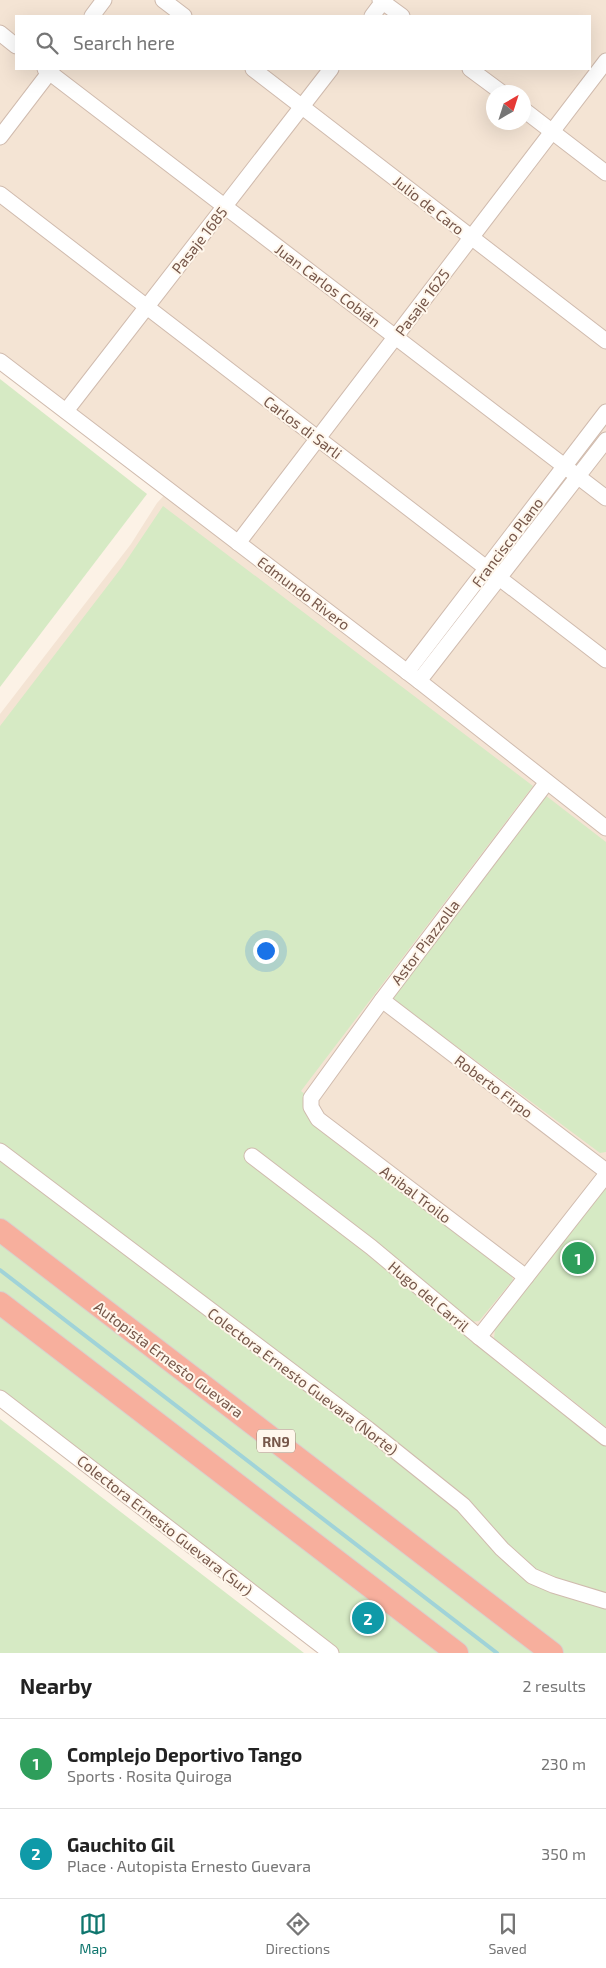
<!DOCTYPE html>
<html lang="en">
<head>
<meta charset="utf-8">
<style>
  body { margin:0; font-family:"Exo 2",sans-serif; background:#f6f6f6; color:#222 }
  .compass { position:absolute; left:486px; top:85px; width:45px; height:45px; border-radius:50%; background:#fff; box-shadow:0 5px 20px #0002; rotate:39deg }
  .you { position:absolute; left:265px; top:950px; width:18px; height:18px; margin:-12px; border:4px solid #fff; border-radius:50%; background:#1a73e8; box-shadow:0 0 0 8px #1a73e833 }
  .badge { display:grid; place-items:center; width:32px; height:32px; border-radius:50%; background:#0f766e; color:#fff; font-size:16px; font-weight:700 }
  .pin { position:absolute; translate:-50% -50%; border:2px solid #fff; box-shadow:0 1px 5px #0006 }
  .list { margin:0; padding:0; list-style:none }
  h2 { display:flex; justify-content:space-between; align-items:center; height:65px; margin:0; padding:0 20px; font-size:21px }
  h2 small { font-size:16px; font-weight:400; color:#767676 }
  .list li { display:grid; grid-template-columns:32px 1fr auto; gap:15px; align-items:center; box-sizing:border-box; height:90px; padding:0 20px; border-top:1px solid #e0e0e0 }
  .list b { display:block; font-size:19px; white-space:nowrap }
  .list p { margin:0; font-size:16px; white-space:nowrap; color:#767676 }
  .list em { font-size:16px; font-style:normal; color:#767676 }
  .icon { flex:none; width:28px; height:28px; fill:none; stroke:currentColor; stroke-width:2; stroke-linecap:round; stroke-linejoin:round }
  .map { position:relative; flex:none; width:606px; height:1653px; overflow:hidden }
  .search { position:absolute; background:#fff; box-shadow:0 5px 20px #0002; left:15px; right:15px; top:15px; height:55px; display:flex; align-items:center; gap:12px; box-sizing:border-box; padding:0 18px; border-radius:0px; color:#767676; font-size:19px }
  .sheet { height:245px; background:#fff }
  nav { display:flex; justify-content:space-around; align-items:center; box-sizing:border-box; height:70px; border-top:1px solid #e0e0e0; background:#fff; font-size:14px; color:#767676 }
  nav a { display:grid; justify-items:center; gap:2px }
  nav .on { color:#0f766e }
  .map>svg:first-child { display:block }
  .residential { fill:#f4e4d4; fill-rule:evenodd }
  .green { fill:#d6eac4 }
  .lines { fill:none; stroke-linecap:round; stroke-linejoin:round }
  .stream { stroke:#a0d3d8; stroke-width:4 }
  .minor-casing { stroke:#d0bbae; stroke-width:17 }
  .highway-casing { stroke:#d9d0cc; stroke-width:24 }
  .minor { stroke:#fff; stroke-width:15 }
  .highway { stroke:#f7af9d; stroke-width:22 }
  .labels { text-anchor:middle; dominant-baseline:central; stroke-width:4; stroke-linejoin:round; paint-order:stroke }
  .shield { fill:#fff7ec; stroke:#9f877b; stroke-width:1 }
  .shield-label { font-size:14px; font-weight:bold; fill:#76574a }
  .street-label { font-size:15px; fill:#76574a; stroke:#fff7ec }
</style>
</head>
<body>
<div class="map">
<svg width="606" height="1653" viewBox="0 0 606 1653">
  <rect width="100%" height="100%" fill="#fcf2e6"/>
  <path class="residential" d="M0,0h606v1601l-606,-450v-437l131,-170 26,-41 12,-13 -169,-129zM16,16h574v53h-574zM494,92h30v30h-30z"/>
  <g class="green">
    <path d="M0,379l147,115 -147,193z"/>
    <path d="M163,506l370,280 -232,305 7,6 -2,11 205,165 2,7 -34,41 -9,1 136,116v215h-275l-331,-255v-672l122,-159z"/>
    <path d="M545,795l61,47v310l-6,1 -207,-154 3,-9z"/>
    <path d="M606,1187v240l-112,-89 1,-9z"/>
    <path d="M0,1419l304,234h-304z"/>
  </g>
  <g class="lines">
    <path class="stream" d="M0,1270l497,383"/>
    <g class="minor-casing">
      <g id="minor">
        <path d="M163,0l21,16"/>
        <path d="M380,0l22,16"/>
        <path d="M92,16l12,-16"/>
        <path d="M372,16l12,-16"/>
        <path d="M0,33l16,13"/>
        <path d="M45,69l561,429"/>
        <path d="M253,69l353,272"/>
        <path d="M470,69l31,23"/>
        <path d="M524,110l82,63"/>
        <path d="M0,137l52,-68"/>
        <path d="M0,194l606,466"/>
        <path d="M0,361l419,320 187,147"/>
        <path d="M66,411l265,-342"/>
        <path d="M238,543l368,-482"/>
        <path d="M407,672l199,-260"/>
        <path d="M419,681l187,-241"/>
        <path d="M382,1000l224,171"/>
        <path d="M0,1151l368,278 95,76 39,44 30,27 21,9 53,16"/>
        <path d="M252,1156l119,91 108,90 127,101"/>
        <path d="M526,1277l-208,-158 -7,-12v-9l71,-98 165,-218"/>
        <path d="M479,1337l127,-162"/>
        <path d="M0,1398l331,255"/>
      </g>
    </g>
    <g class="highway-casing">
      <g id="highway">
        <path d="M0,1230l552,423"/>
        <path d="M0,1303l457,350"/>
      </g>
    </g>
    <use href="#minor" class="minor"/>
    <use href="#highway" class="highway"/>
  </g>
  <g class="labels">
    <rect class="shield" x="257" y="1429.5" width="38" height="23" rx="4"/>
    <g class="shield-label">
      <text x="276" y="1441">RN9</text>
    </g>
    <g class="street-label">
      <text transform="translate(429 205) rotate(38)">Julio de Caro</text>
      <text transform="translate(199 240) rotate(-52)">Pasaje 1685</text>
      <text transform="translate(328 285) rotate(37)">Juan Carlos Cobián</text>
      <text transform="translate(422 302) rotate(-53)">Pasaje 1625</text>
      <text transform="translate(303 427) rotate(37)">Carlos di Sarli</text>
      <text transform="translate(507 542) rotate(-53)">Francisco Plano</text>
      <text transform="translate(304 593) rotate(37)">Edmundo Rivero</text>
      <text transform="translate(425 942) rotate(-53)">Astor Piazzolla</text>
      <text transform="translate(494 1086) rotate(37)">Roberto Firpo</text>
      <text transform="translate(416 1194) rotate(37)">Anibal Troilo</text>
      <text transform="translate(429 1296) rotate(40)">Hugo del Carril</text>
      <text transform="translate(169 1359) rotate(37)">Autopista Ernesto Guevara</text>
      <text transform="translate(303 1381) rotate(37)">Colectora Ernesto Guevara (Norte)</text>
      <text transform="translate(165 1525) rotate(38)">Colectora Ernesto Guevara (Sur)</text>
    </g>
  </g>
</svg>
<svg class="compass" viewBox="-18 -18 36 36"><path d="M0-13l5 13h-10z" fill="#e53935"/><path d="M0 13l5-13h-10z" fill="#767676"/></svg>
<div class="you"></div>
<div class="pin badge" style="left:578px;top:1258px;background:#2e9e5b">1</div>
<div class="pin badge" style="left:368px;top:1618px;background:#0f9aa8">2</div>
<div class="search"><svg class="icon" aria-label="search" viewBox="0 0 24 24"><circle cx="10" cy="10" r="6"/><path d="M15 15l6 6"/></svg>Search here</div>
</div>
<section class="sheet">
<h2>Nearby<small>2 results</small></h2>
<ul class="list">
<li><span class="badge" style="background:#2e9e5b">1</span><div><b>Complejo Deportivo Tango</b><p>Sports · Rosita Quiroga</p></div><em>230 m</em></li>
<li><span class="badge" style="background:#0f9aa8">2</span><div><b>Gauchito Gil</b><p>Place · Autopista Ernesto Guevara</p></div><em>350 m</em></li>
</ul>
</section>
<nav>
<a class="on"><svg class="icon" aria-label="map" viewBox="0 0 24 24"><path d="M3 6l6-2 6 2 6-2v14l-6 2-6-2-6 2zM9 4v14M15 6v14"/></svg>Map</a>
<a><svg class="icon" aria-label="directions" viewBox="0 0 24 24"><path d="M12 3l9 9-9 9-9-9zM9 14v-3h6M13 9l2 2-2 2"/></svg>Directions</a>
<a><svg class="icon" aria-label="saved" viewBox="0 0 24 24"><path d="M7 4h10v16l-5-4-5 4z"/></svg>Saved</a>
</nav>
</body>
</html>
